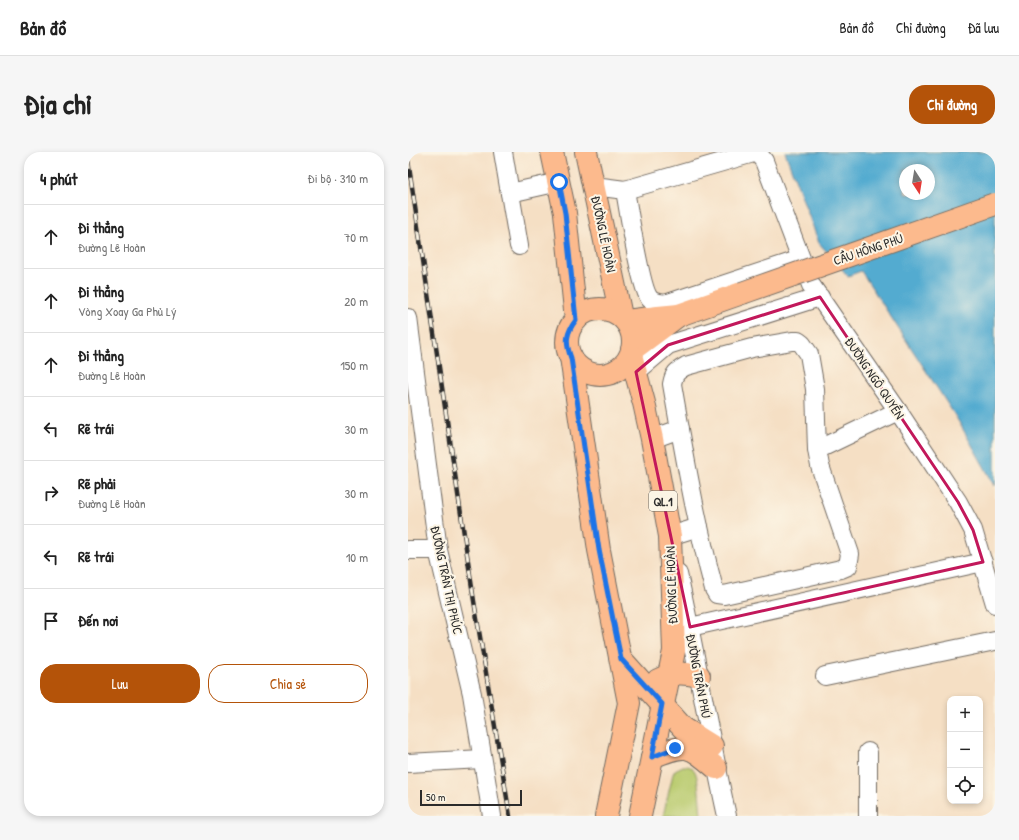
<!DOCTYPE html>
<html lang="vi">
<head>
<meta charset="utf-8">
<style>
  body { margin:0; font-family:"Patrick Hand",sans-serif; background:#f6f6f6; color:#222 }
  .controls { position:absolute; right:12px; bottom:12px; display:grid; overflow:hidden; border-radius:8px; box-shadow:0 2px 6px #0003 }
  .controls button { width:36px; height:36px; display:grid; place-items:center; padding:0; border:0; border-bottom:1px solid #e0e0e0; background:#fff; color:#222; font:20px sans-serif }
  .compass { position:absolute; left:491px; top:12px; width:36px; height:36px; border-radius:50%; background:#fff; box-shadow:0 2px 6px #0003; rotate:168deg }
  .scale { position:absolute; left:12px; bottom:10px; width:102px; box-sizing:border-box; padding-left:4px; border:2px solid #2b2b2b; border-top:0; font-size:11px; line-height:14px; white-space:nowrap; color:#2b2b2b; -webkit-text-stroke:3px #fcf5e5; paint-order:stroke }
  .stop { position:absolute; width:12px; height:12px; margin:-9px; border:3px solid #1a73e8; border-radius:50%; background:#fff }
  .stop.end { background:#1a73e8; border-color:#fff; box-shadow:0 1px 4px #0008 }
  .list { margin:0; padding:0; list-style:none }
  h2 { display:flex; justify-content:space-between; align-items:center; height:52px; margin:0; padding:0 16px; font-size:17px }
  h2 small { font-size:13px; font-weight:400; color:#767676 }
  .list li { display:grid; grid-template-columns:26px 1fr auto; gap:12px; align-items:center; box-sizing:border-box; height:64px; padding:0 16px; border-top:1px solid #e0e0e0 }
  .list b { display:block; font-size:15px; white-space:nowrap }
  .list p { margin:0; font-size:13px; white-space:nowrap; color:#767676 }
  .list em { font-size:13px; font-style:normal; color:#767676 }
  .actions { display:flex; gap:8px; padding:12px 16px }
  .actions a { flex:1; padding:9px 0; border:1px solid #b45309; border-radius:16px; text-align:center; font-size:14px; color:#b45309 }
  .actions .main { background:#b45309; color:#fff }
  .icon { flex:none; width:22px; height:22px; fill:none; stroke:currentColor; stroke-width:2; stroke-linecap:round; stroke-linejoin:round }
  .map { position:relative; flex:none; width:587px; height:664px; overflow:hidden; border-radius:16px }
  header { display:flex; align-items:center; gap:24px; box-sizing:border-box; height:56px; padding:0 20px; background:#fff; border-bottom:1px solid #e0e0e0 }
  header strong { font-size:19px }
  nav { display:flex; gap:22px; margin-inline-start:auto; font-size:14px }
  .intro { display:flex; align-items:center; justify-content:space-between; box-sizing:border-box; height:96px; padding:0 24px }
  h1 { margin:0; font-size:28px }
  .button { padding:10px 18px; border-radius:16px; background:#b45309; color:#fff; font-size:14px; font-weight:700 }
  main { display:flex; gap:24px; padding:0 24px }
  aside { flex:1; background:#fff; border-radius:16px; box-shadow:0 2px 6px #0003 }
  .map>svg:first-child { display:block }
  .green { fill:#b9cb6e; stroke:#727b4c }
  .water { fill:#52abd0; stroke:#3e6b7e; fill-rule:evenodd }
  .lines { fill:none; stroke-linecap:round; stroke-linejoin:round }
  .minor-casing { stroke:#726a61; stroke-width:20 }
  .major-casing { stroke:#726a61; stroke-width:24 }
  .minor { stroke:#fff; stroke-width:18 }
  .major { stroke:#fcba8d; stroke-width:22 }
  .rail-casing { stroke:#2b2b2b; stroke-width:4.5 }
  .rail { stroke:#fcf5e5; stroke-width:3; stroke-dasharray:9; stroke-linecap:butt }
  .major-bridge-casing { stroke:#726a61; stroke-width:24; stroke-linecap:butt }
  .major-bridge { stroke:#fcba8d; stroke-width:22 }
  .route { stroke:#1a73e8; stroke-width:5 }
  .marked { fill:none; stroke:#c2185b; stroke-width:3; stroke-linejoin:round }
  .labels { text-anchor:middle; dominant-baseline:central; stroke-width:4; stroke-linejoin:round; paint-order:stroke }
  .shield { fill:#fcf5e5; stroke:#6a6863; stroke-width:1 }
  .shield-label { font-size:12px; font-weight:bold; fill:#2b2b2b }
  .street-label { font-size:13px; fill:#2b2b2b; stroke:#fcf5e5 }
</style>
</head>
<body>
<header>
<strong>Bản đồ</strong>
<nav><a>Bản đồ</a><a>Chỉ đường</a><a>Đã lưu</a></nav>
</header>
<div class="intro"><h1>Địa chỉ</h1><a class="button">Chỉ đường</a></div>
<main>
<aside>
<h2>4 phút<small>Đi bộ · 310 m</small></h2>
<ul class="list">
<li><svg class="icon" aria-label="ahead" viewBox="0 0 24 24"><path d="M12 20V5M6 11l6-6 6 6"/></svg><div><b>Đi thẳng</b><p>Đường Lê Hoàn</p></div><em>70 m</em></li>
<li><svg class="icon" aria-label="ahead" viewBox="0 0 24 24"><path d="M12 20V5M6 11l6-6 6 6"/></svg><div><b>Đi thẳng</b><p>Vòng Xoay Ga Phủ Lý</p></div><em>20 m</em></li>
<li><svg class="icon" aria-label="ahead" viewBox="0 0 24 24"><path d="M12 20V5M6 11l6-6 6 6"/></svg><div><b>Đi thẳng</b><p>Đường Lê Hoàn</p></div><em>150 m</em></li>
<li><svg class="icon" aria-label="left" viewBox="0 0 24 24"><path d="M17 20v-9H6M10 6l-5 5 5 5"/></svg><div><b>Rẽ trái</b></div><em>30 m</em></li>
<li><svg class="icon" aria-label="right" viewBox="0 0 24 24"><path d="M7 20v-9h11M14 6l5 5-5 5"/></svg><div><b>Rẽ phải</b><p>Đường Lê Hoàn</p></div><em>30 m</em></li>
<li><svg class="icon" aria-label="left" viewBox="0 0 24 24"><path d="M17 20v-9H6M10 6l-5 5 5 5"/></svg><div><b>Rẽ trái</b></div><em>10 m</em></li>
<li><svg class="icon" aria-label="arrive" viewBox="0 0 24 24"><path d="M6 21V4h12l-3 4 3 4H6"/></svg><div><b>Đến nơi</b></div></li>
</ul>
<div class="actions"><a class="main">Lưu</a><a>Chia sẻ</a></div>
</aside>
<div class="map">
<svg width="587" height="664" viewBox="0 0 587 664">
  <rect width="100%" height="100%" fill="#fcf5e5"/>
  <filter id="ink" filterUnits="userSpaceOnUse"><feTurbulence type="fractalNoise" baseFrequency=".025" numOctaves="2"/><feDisplacementMap in="SourceGraphic" scale="8" xChannelSelector="R" yChannelSelector="G"/><feConvolveMatrix kernelMatrix="1 2 1 2 8 2 1 2 1" color-interpolation-filters="sRGB"/></filter>
  <filter id="wash" filterUnits="userSpaceOnUse"><feTurbulence type="fractalNoise" baseFrequency=".012" numOctaves="4" result="noise"/><feDisplacementMap in="SourceGraphic" scale="16" xChannelSelector="R" yChannelSelector="G"/><feGaussianBlur stdDeviation="0.9" result="paint"/><feColorMatrix in="noise" values="0 0 0 0 0 0 0 0 0 0 0 0 0 0 0 0 0 1.4 0 .05"/><feComposite in="paint" operator="in"/></filter>
  <g filter="url(#wash)">
    <rect width="100%" height="100%" fill="#f5dfc4"/>
    <path class="green" d="M275,614c4,0 8,0 11,4 5,6 6,37 7,46h-38l10,-42 2,-4z"/>
    <path class="water" d="M377,0h210v334l-39,-69 -95,-146 -13,5 -29,-33zM497,18h24v24h-24z"/>
  </g>
  <g filter="url(#ink)">
    <g class="lines">
      <g class="minor-casing">
        <g id="minor">
          <path d="M95,0l16,94"/>
          <path d="M349,0l7,9 47,124 87,126 60,91 15,28 22,74"/>
          <path d="M186,34l31,4 132,-38"/>
          <path d="M217,38c3,17 16,100 25,109 4,4 12,5 18,4l133,-44"/>
          <path d="M102,41l49,-11"/>
          <path d="M0,166l30,232 34,144 20,122"/>
          <path d="M384,189h6l4,3 7,10 6,35 2,61 3,16 30,88 -2,12 -7,3 -117,26 -7,-1 -3,-5c-18,-67 -30,-136 -42,-205 2,-11 5,-13 14,-18l66,-18z"/>
          <path d="M228,220l32,-27 152,-48"/>
          <path d="M244,287l28,-10"/>
          <path d="M409,298l81,-39"/>
          <path d="M264,397l-2,-13 29,-9"/>
          <path d="M0,398h30"/>
          <path d="M270,422c18,80 31,162 49,242"/>
          <path d="M282,475l293,-65"/>
          <path d="M417,524l170,-35"/>
          <path d="M0,611l74,-4"/>
          <path d="M460,664v-64"/>
        </g>
      </g>
      <g class="major-casing">
        <g id="major">
          <path d="M144,0l13,61 11,107"/>
          <path d="M178,0l35,164"/>
          <circle cx="192" cy="190" r="33"/>
          <path d="M218,169l32,-4 21,-2 63,-22"/>
          <path d="M224,198l47,-35"/>
          <path d="M223,203l13,48 8,36 18,97 4,115 -34,165"/>
          <path d="M163,205l28,193 30,153 -23,113"/>
          <path d="M213,507l62,69 29,18"/>
          <path d="M250,528c17,-8 23,-8 41,-4"/>
          <path d="M244,605c35,-14 36,-13 64,11"/>
        </g>
      </g>
      <use href="#minor" class="minor"/>
      <use href="#major" class="major"/>
      <g class="rail-casing">
        <path id="rail" d="M0,8l66,441 36,215"/>
      </g>
      <use href="#rail" class="rail"/>
      <g class="major-bridge-casing">
        <path id="major-bridge" d="M334,141l253,-89"/>
      </g>
      <use href="#major-bridge" class="major-bridge"/>
    </g>
  </g>
  <g class="lines" filter="url(#ink)">
    <path class="route" d="M151,30l6,31 11,107c-10,13 -11,22 -5,38l28,192 22,109 41,45 -10,53 23,-9"/>
  </g>
  <path class="marked" d="M412,145l138,205 15,28 10,32 -293,65 -54,-255 32,-27z"/>
  <g class="labels">
    <rect class="shield" x="241" y="339" width="28" height="20" rx="3"/>
    <g class="shield-label">
      <text x="255" y="349">QL.1</text>
    </g>
    <g class="street-label">
      <text transform="translate(196 82) rotate(78)">ĐƯỜNG LÊ HOÀN</text>
      <text transform="translate(460 97) rotate(-19)">CẦU HỒNG PHÚ</text>
      <text transform="translate(467 226) rotate(56)">ĐƯỜNG NGÔ QUYỀN</text>
      <text transform="translate(39 428) rotate(78)">ĐƯỜNG TRẦN THỊ PHÚC</text>
      <text transform="translate(263 433) rotate(-92)">ĐƯỜNG LÊ HOÀN</text>
      <text transform="translate(291 524) rotate(79)">ĐƯỜNG TRẦN PHÚ</text>
    </g>
  </g>
</svg>
<div class="controls">
<button>+</button>
<button>−</button>
<button><svg class="icon" aria-label="locate" viewBox="0 0 24 24"><circle cx="12" cy="12" r="6"/><path d="M12 2v4M12 18v4M2 12h4M18 12h4"/></svg></button>
</div>
<svg class="compass" viewBox="-18 -18 36 36"><path d="M0-13l5 13h-10z" fill="#e53935"/><path d="M0 13l5-13h-10z" fill="#767676"/></svg>
<div class="scale">50 m</div>
<div class="stop" style="left:151px;top:30px"></div>
<div class="stop end" style="left:267px;top:596px"></div>
</div>
</main>
</body>
</html>
